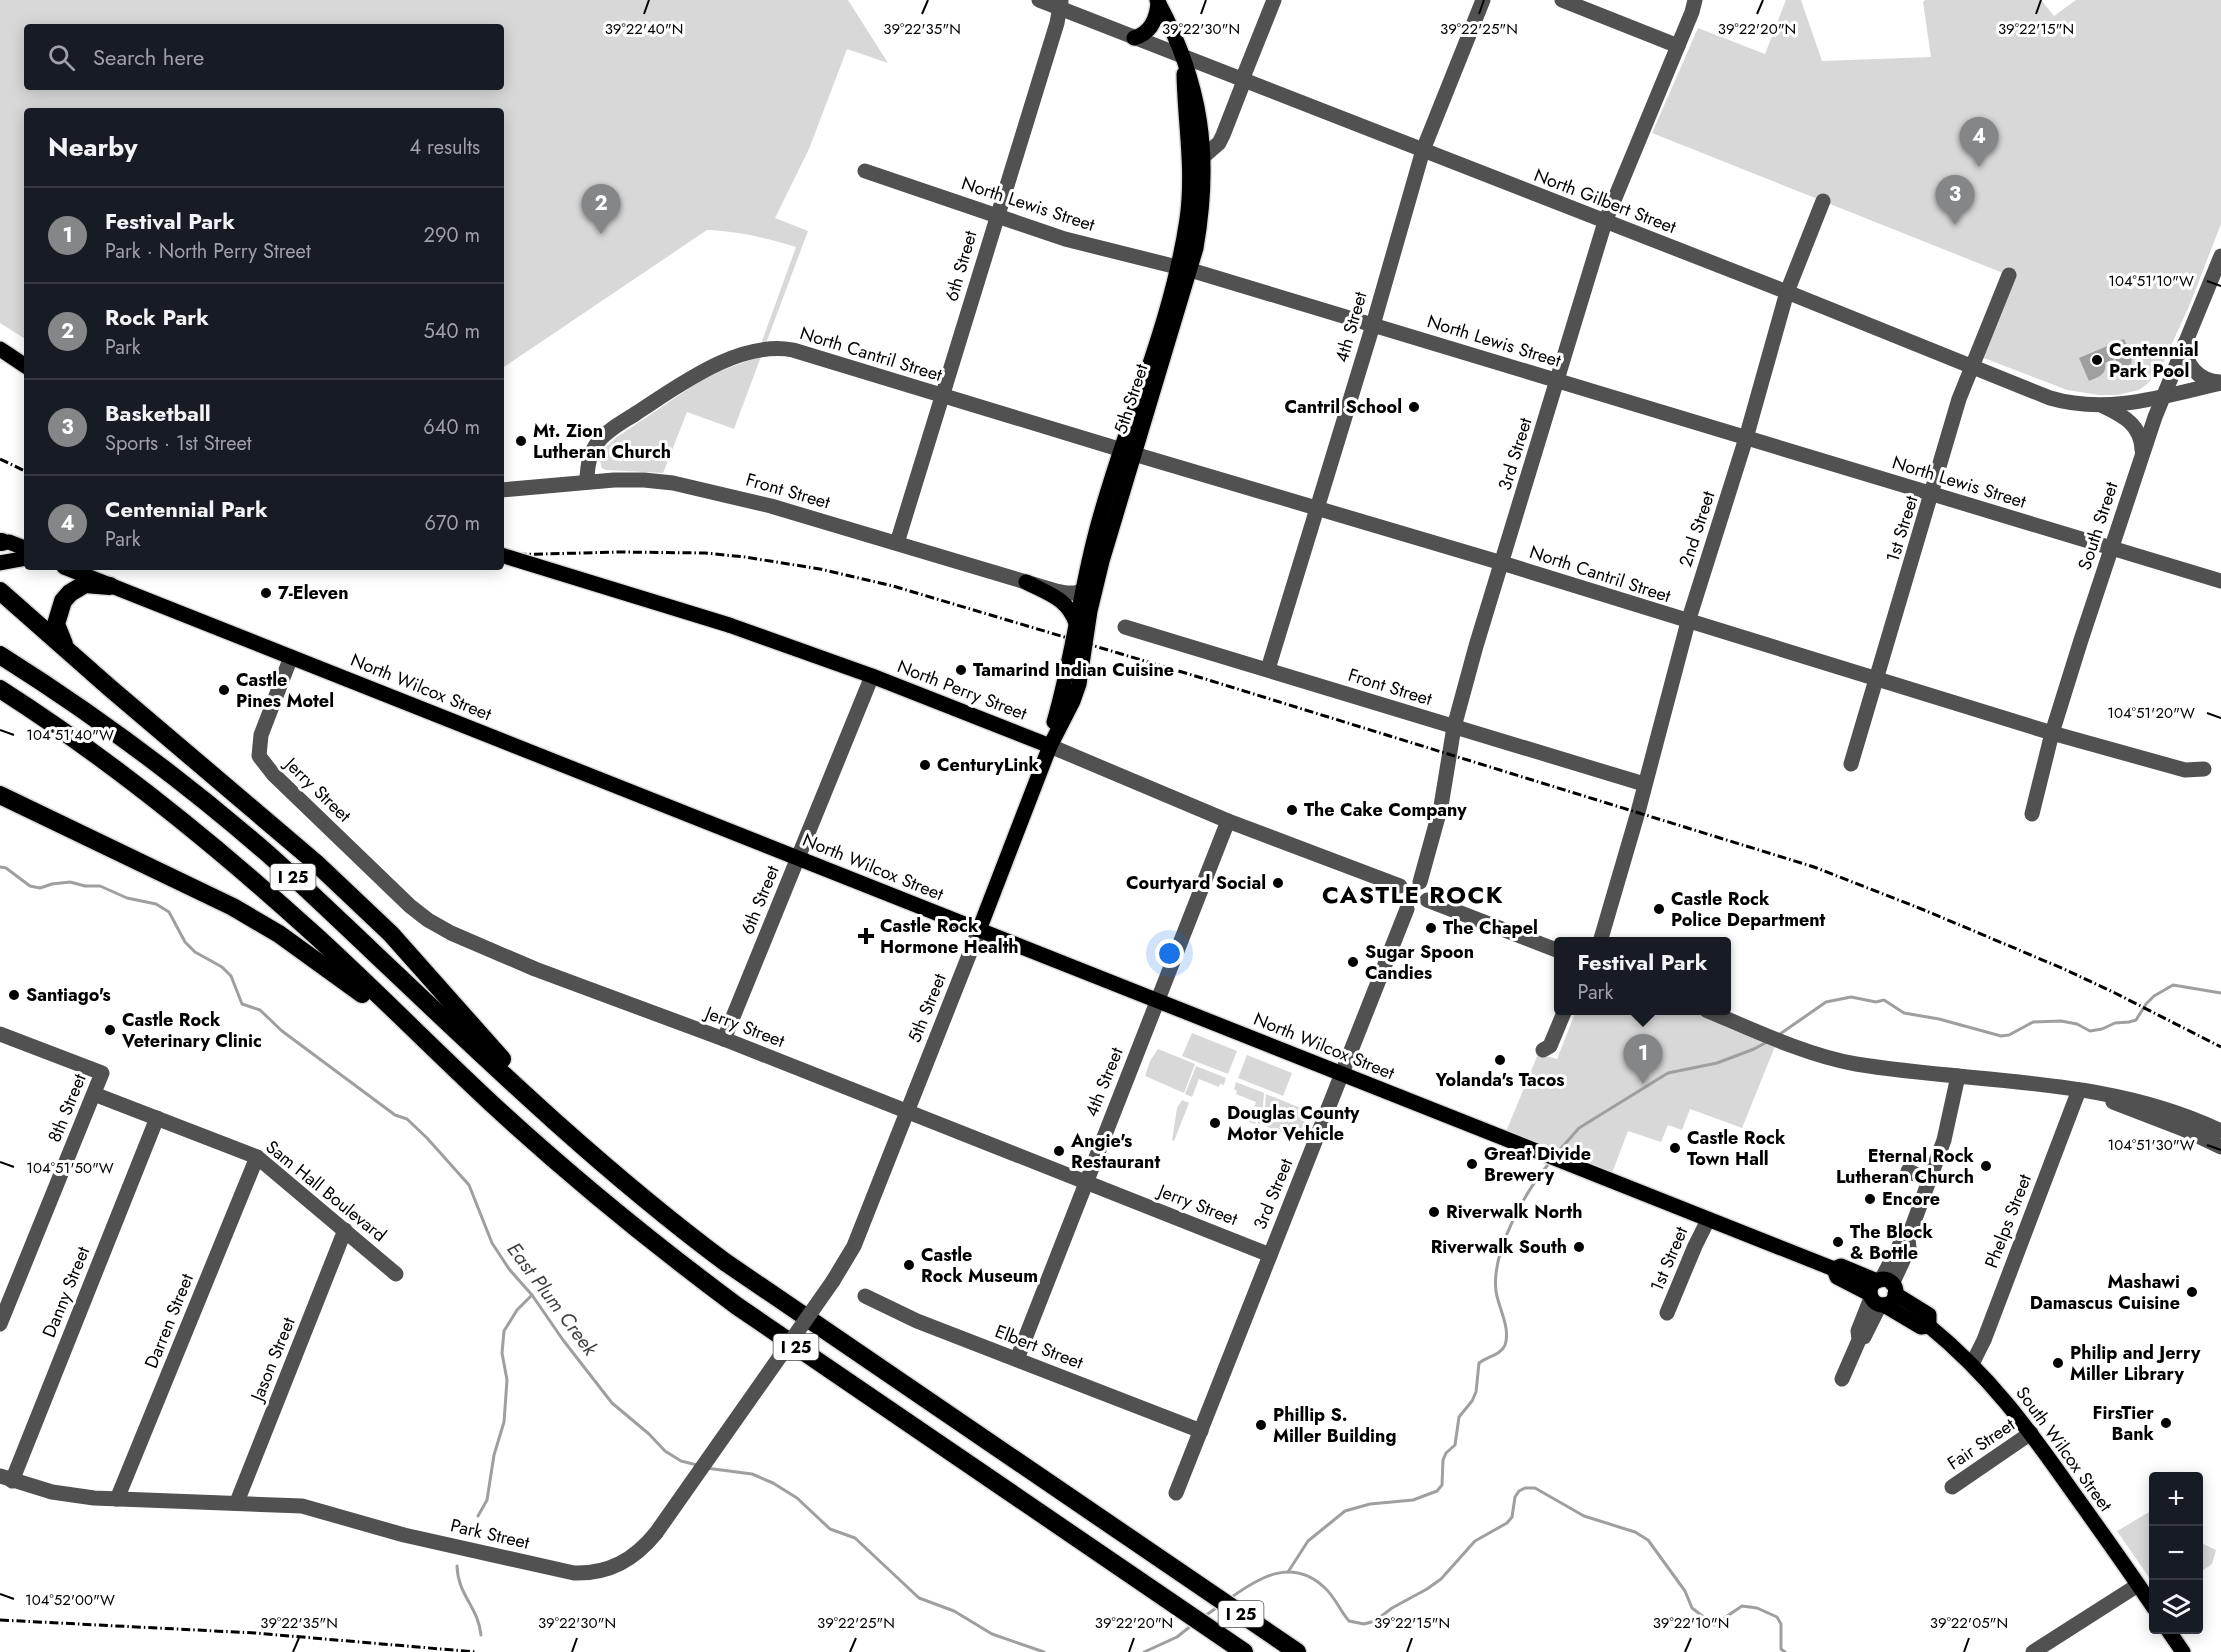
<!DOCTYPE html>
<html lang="en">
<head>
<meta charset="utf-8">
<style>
  body { margin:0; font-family:Jost,sans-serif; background:#20242c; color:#f1f3f6 }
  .controls { position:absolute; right:18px; bottom:18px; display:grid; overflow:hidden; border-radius:6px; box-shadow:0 3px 15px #0003 }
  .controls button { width:54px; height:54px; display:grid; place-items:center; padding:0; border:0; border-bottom:2px solid #363941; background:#171b24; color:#f1f3f6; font:30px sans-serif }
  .you { position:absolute; left:1170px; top:954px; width:21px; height:21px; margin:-15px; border:4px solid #fff; border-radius:50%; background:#1a73e8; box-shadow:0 0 0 9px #1a73e833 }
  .badge { display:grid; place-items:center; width:39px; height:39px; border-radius:50%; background:#858687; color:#fff; font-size:20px; font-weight:700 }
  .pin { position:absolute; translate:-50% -50px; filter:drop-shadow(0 2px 3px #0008) }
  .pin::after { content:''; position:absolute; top:32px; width:21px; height:18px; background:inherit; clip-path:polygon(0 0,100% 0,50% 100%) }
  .popup { position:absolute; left:1554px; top:937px; width:177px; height:78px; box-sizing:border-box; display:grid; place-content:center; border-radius:6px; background:#171b24; filter:drop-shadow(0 2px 4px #0005); font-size:20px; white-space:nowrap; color:#9ea1a6 }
  .popup b { font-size:22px; color:#f1f3f6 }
  .popup::after { content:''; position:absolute; left:50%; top:100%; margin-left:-12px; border:12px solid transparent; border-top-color:#171b24 }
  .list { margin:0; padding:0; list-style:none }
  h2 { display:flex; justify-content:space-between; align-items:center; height:78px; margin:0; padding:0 24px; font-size:26px }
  h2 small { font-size:20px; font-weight:400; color:#9ea1a6 }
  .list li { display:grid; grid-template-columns:39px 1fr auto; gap:18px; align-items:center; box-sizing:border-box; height:96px; padding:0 24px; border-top:2px solid #363941 }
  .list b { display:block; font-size:22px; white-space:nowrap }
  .list p { margin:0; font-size:20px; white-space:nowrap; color:#9ea1a6 }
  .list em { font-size:20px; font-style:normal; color:#9ea1a6 }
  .icon { flex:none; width:33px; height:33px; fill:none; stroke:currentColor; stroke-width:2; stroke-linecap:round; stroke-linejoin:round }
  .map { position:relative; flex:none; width:2221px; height:1652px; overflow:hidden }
  .search { position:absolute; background:#171b24; box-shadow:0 3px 15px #0003; left:24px; top:24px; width:480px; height:66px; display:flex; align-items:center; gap:15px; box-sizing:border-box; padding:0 21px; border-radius:6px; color:#9ea1a6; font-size:22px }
  .panel { position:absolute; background:#171b24; box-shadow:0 3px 15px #0003; left:24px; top:108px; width:480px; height:462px; border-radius:6px }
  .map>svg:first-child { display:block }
  .green { fill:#d8d8d8; fill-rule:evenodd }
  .water { fill:#9f9f9f }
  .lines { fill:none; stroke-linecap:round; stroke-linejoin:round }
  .stream { stroke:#9f9f9f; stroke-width:3 }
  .major-casing { stroke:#dbdbdb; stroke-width:18 }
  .highway-casing { stroke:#dbdbdb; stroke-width:21 }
  .minor { stroke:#515151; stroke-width:15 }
  .major { stroke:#000; stroke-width:15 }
  .highway { stroke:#000; stroke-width:18 }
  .rail { stroke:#000; stroke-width:3; stroke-dasharray:9 3 1.5 3; stroke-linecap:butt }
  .major-bridge-casing { stroke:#dbdbdb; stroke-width:18; stroke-linecap:butt }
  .minor-bridge { stroke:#515151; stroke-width:15 }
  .major-bridge { stroke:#000; stroke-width:15 }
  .ticks { fill:none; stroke:#000; stroke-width:2 }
  .poi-dot { fill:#000; stroke:#fff; stroke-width:2 }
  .labels { text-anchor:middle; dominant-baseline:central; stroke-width:6; stroke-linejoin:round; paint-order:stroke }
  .shield { fill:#fff; stroke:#4c4c4c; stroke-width:1.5 }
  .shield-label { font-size:16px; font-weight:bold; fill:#000 }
  .street-label { font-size:18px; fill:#000; stroke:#fff }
  .poi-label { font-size:18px; font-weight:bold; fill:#000; stroke:#fff; text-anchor:start }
  .water-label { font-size:20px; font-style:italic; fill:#404040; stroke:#fff }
  .district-label { font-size:24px; font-weight:bold; letter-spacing:1.5px; fill:#000; stroke:#fff }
  .ticks-label { font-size:15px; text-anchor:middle; fill:#000; stroke:#fff; stroke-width:6; stroke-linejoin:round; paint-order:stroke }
</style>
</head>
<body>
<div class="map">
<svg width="2221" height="1652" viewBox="0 0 2221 1652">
  <rect width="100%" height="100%" fill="#fff"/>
  <g class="green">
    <path d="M0,0h848l40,63 -41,-14 -38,100 -34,69 33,13 -74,198 -47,-17 -24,61 -57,-3 -4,-2c-6,-13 6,-23 15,-31l80,-54 20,-11 39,-14 40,-111c-30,-9 -58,-16 -89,-17l-206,139v-258h-474v229l-27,-17zM27,27h474v60h-474z"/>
    <path d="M1786,0h15l21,61 109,-4 -8,-55 2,-2h116l13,16 22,-16h145v224l-31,80 -30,66 -14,15 -7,5 -22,5h-18l-32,-5 -91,-35 32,-80 -356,-142 46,-105 67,26z"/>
    <path d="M1576,1011h130l72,28 -36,89 -52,-19 -8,21 -14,-5 -7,17 -33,-11 -19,50 -106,-42 35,-85 19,5z"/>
    <path d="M1192,1033l45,18 -9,23 -46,-18z"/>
    <path d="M1158,1049l37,15 -11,29 -39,-17 5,-15z"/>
    <path d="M1247,1055l45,18 -9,23 -45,-18z"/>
    <path d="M1196,1066l30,12 -2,7 -4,-1 -1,3 -20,-8 -7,18 -7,-3z"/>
    <path d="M1236,1082l28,11 -1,13 -8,18 -6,-2 7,-20 -20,-8 1,-3 -3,-2z"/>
    <path d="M1266,1094l42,17 -9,25 -4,2 -37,-15 7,-16z"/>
    <path d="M1182,1100l7,3 -15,38 -2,-1 5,-32z"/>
    <path d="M2151,1511l3,4 -1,68 -36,-52z"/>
    <path d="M2199,1542l17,8 -4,14 -13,9z"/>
  </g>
  <path class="water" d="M2124,339l8,18 -1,7 -11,5 -5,-10 -10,4c2,12 -7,14 -16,18l-10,-23z"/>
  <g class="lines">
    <g class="stream">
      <path d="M0,867l6,1 24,18 10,2 12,-4 18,-2 15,4h15l27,12 29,6 13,8 16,30 10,10 27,15 9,9 11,28 18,6 22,21 113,84 12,4 20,19 42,47 23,58 17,26 23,26 31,45 49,63 37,31 16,17 16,10 16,4"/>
      <path d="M1780,1034l46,-32 25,-5 25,5 8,-2 20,13 35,6 62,17 8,-1 24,-13 28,-1 16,3 13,7 12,-2 13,-6 14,-1 7,-2 10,-16 8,-8 19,-11 48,8"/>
      <path d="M1557,1153l22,-25 89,-55 49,-10 37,-14 13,-7"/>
      <path d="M706,1468l46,6 21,9 24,15 33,31 25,9 64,60 35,13 38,23 52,18"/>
      <path d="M478,1516l9,-16 7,-45 10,-33 3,-42 -5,-27 2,-22 13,-21 15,-15"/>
      <path d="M457,1566c1,30 21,40 24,69"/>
      <path d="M1288,1572l20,-31 37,-30 25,-7 43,-4 24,-9 5,-6 1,-25 3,-7 9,-8 4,-28 13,-16 4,-9 3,-29c9,-7 22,-8 26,-18 6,-17 -7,-38 -9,-54 -5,-40 30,-101 55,-130"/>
      <path d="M1229,1599c30,-22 63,-42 96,-11 10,9 15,23 24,33l15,3 11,-3 17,-13 35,-19 14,-10 34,-38 32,-18 5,-6 3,-20 4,-6 6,-3h10l49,28 51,16 13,8 37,51 7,17 22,17 28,-19 15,2 20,9 4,7v25l4,3"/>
      <path d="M1205,1616l14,-10"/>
      <path d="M1144,1652l33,-15 15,-12"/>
    </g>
    <g class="major-casing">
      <g id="major">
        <path d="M1134,38c17,-5 23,-19 24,-36"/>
        <path d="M0,349l27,18"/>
        <path d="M0,543l9,-1 18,7"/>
        <path d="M0,563l27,-5"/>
        <path d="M64,567l1770,702 7,-3 36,15"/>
        <path d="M1026,582c23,12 41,16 50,41"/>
        <path d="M729,625l143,51 178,70"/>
        <path d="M1054,722c18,-61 25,-124 41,-186 27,-106 76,-208 92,-317 7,-49 -2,-96 -3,-145"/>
        <path d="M979,930l71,-184 23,-45 6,-17 11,-73 12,-50 94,-313c16,-92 6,-165 -39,-248"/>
        <path d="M1834,1269l3,8 33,17"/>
        <circle cx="1883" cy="1292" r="13"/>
        <path d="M1895,1294l34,21v11"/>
        <path d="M1884,1305l37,22 8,-1c61,50 98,101 143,165 28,39 55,77 82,117"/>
        <path d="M2168,1630l15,22"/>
      </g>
    </g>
    <g class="highway-casing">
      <g id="highway">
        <path d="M0,542h2"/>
        <path d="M0,591l110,97 206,175 75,71 111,125"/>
        <path d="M64,644l-8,-20 7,-23 7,-8 15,-9 25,2"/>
        <path d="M0,655c94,59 184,126 267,198 36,32 70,65 105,98 114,108 227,217 353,311l572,390"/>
        <path d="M0,689c113,72 217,157 316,247 59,54 116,112 175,167 78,72 160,139 246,203l507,346"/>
        <path d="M0,795l233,112 46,27 83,60"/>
      </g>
    </g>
    <g class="minor">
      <path d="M1039,0l748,292 263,106c58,17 114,-2 171,-15"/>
      <path d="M1562,0l116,46"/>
      <path d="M1242,80l32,-80"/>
      <path d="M1204,156l15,-13 4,-8 21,-54"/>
      <path d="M865,171l200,68 132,33 1024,309"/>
      <path d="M2185,343c-1,21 13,38 35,39"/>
      <path d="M2103,406c21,10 38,19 39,44"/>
      <path d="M1134,454l368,109 550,170 133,37 19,-1"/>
      <path d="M587,482c0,-14 2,-29 11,-40 10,-13 27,-21 40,-30 43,-28 102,-72 155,-62l329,100"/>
      <path d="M501,490l113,-10h30l29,3 98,23 285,85c14,3 24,4 34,-6"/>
      <path d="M897,543l160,-520 4,-22"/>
      <path d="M1125,627l519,157"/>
      <path d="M291,657l-30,78 -2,21 14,18 137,132 18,14 23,13 84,36 194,72 541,214"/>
      <path d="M1268,669l105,-344 50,-175 60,-150"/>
      <path d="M1050,746l178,75 172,65"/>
      <path d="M1851,764l108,-365 50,-124"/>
      <path d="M2032,814l20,-81 29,-93 74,-223 66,-161"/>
      <path d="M1420,882l21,-76 13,-79 22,-81 129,-424 87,-210 3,-12"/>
      <path d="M1427,900l132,51"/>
      <path d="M1600,942l38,-130 50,-190 58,-184 41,-146 36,-91"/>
      <path d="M1706,1010c45,19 102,46 150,54 122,20 251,12 365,67"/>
      <path d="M0,1034l102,39 -102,251"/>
      <path d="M724,1039l148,-363"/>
      <path d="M1543,1050l7,-4 15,-36"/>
      <path d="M94,1094l163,63 139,117"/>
      <path d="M2113,1102l70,27 38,18"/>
      <path d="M1908,1171l21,9"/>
      <path d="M1881,1280l19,-36 8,-6"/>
      <path d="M833,1281l21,-35 125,-316"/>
      <path d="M1892,1284l17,-36 -1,-10 36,-98 14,-64"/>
      <path d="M865,1296l52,25 284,110"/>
      <path d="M1667,1313l28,-67 13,-26"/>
      <path d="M1864,1337l16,-32"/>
      <path d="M1017,1359l211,-538"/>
      <path d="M1972,1364l12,-24 95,-250"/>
      <path d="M1842,1379l17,-39 -1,-9 13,-33"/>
      <path d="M0,1476l52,16 42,6 208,8 102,29 170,38c35,1 60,-13 82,-40"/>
      <path d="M12,1481l145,-363"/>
      <path d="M1952,1487l79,-54"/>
      <path d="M1176,1493l231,-584"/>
      <path d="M117,1499l140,-342"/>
      <path d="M237,1502l108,-272"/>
      <path d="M2033,1652l105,-67"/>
    </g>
    <use href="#major" class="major"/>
    <use href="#highway" class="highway"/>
    <g class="rail">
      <path d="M0,459l27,13"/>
      <path d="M501,555l120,-3 84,1 40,4 75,12 73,17 309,92 612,189 110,43 140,59 51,24 106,54"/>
      <path d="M0,1620l255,13 221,19"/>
    </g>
    <g class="major-bridge-casing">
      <path id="major-bridge" d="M501,555l228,70"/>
    </g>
    <path class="minor-bridge" d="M656,1533l177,-252"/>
    <use href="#major-bridge" class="major-bridge"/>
  </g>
  <path class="ticks" d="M644,14l5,-14M922,14l6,-14M1201,14l5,-14M1479,14l5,-14M1757,14l6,-14M2036,14l5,-14M2207,281l14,5M2207,713l14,5M0,730l14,5M2207,1145l14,5M0,1162l14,5M0,1594l14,5M293,1652l6,-14M572,1652l5,-14M850,1652l6,-14M1129,1652l5,-14M1407,1652l5,-14M1685,1652l6,-14M1964,1652l5,-14"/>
  <g class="poi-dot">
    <circle cx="2097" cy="360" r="6"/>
    <circle cx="1414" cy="407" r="6"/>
    <circle cx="521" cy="441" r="6"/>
    <circle cx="266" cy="593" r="6"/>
    <circle cx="961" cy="670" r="6"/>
    <circle cx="224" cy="690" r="6"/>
    <circle cx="925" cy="765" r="6"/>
    <circle cx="1292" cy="810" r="6"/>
    <circle cx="1278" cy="883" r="6"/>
    <circle cx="1659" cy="909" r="6"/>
    <circle cx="1431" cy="928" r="6"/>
    <path d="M863 927h6v6h6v6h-6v6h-6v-6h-6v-6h6z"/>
    <circle cx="1353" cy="962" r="6"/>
    <circle cx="14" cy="995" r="6"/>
    <circle cx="110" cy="1030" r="6"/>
    <circle cx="1500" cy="1060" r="6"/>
    <circle cx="1215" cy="1123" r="6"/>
    <circle cx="1675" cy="1148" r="6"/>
    <circle cx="1059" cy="1151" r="6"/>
    <circle cx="1472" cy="1164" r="6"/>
    <circle cx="1986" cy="1166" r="6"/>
    <circle cx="1870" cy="1199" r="6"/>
    <circle cx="1434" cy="1212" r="6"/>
    <circle cx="1838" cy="1242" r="6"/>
    <circle cx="1579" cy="1247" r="6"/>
    <circle cx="909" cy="1265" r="6"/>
    <circle cx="2192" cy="1292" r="6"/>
    <circle cx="2058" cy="1363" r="6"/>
    <circle cx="2166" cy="1423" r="6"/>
    <circle cx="1261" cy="1425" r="6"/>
  </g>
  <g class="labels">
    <g class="shield">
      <rect x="270.5" y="864" width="45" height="26" rx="4.5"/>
      <rect x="773.5" y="1334" width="45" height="26" rx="4.5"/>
      <rect x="1218.5" y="1601" width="45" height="26" rx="4.5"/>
    </g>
    <g class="shield-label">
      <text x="293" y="877">I 25</text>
      <text x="796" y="1347">I 25</text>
      <text x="1241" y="1614">I 25</text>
    </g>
    <g class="street-label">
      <text transform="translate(1605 201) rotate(21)">North Gilbert Street</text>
      <text transform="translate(1028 204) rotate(18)">North Lewis Street</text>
      <text transform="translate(961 266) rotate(-74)">6th Street</text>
      <text transform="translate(1351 327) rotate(-74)">4th Street</text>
      <text transform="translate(1494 341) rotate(17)">North Lewis Street</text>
      <text transform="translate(871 354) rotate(17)">North Cantril Street</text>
      <text transform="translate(1131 399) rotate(-72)">5th Street</text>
      <text transform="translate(1515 454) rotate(-73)">3rd Street</text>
      <text transform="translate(1959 482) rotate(17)">North Lewis Street</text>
      <text transform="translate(788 491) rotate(16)">Front Street</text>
      <text transform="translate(2098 526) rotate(-72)">South Street</text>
      <text transform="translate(1697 529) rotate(-72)">2nd Street</text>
      <text transform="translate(1902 529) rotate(-73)">1st Street</text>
      <text transform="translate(1600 574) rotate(18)">North Cantril Street</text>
      <text transform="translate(421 687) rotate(22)">North Wilcox Street</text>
      <text transform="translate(1390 687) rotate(17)">Front Street</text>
      <text transform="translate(962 690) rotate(21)">North Perry Street</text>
      <text transform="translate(318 790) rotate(44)">Jerry Street</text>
      <text transform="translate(873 867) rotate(22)">North Wilcox Street</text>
      <text transform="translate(760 900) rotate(-68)">6th Street</text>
      <text transform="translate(927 1008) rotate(-68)">5th Street</text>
      <text transform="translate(745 1027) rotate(21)">Jerry Street</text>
      <text transform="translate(1324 1046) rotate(22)">North Wilcox Street</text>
      <text transform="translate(1104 1082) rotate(-68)">4th Street</text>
      <text transform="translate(67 1108) rotate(-68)">8th Street</text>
      <text transform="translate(326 1191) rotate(39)">Sam Hall Boulevard</text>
      <text transform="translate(1273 1194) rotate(-68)">3rd Street</text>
      <text transform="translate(1198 1205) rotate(21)">Jerry Street</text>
      <text transform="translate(2008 1221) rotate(-69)">Phelps Street</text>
      <text transform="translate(1669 1259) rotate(-67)">1st Street</text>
      <text transform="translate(66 1292) rotate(-68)">Danny Street</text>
      <text transform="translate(169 1321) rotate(-68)">Darren Street</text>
      <text transform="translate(1039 1347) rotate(21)">Elbert Street</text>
      <text transform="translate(273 1359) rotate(-68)">Jason Street</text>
      <text transform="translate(1981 1444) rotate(-34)">Fair Street</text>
      <text transform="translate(2064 1449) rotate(54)">South Wilcox Street</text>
      <text transform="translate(490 1534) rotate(13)">Park Street</text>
    </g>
    <g class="poi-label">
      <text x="2109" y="350">Centennial<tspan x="2109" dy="21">Park Pool</tspan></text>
      <text x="1402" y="407" text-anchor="end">Cantril School</text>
      <text x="533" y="431">Mt. Zion<tspan x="533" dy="21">Lutheran Church</tspan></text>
      <text x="278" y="593">7-Eleven</text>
      <text x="973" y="670">Tamarind Indian Cuisine</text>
      <text x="236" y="680">Castle<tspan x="236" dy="21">Pines Motel</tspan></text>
      <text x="937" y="765">CenturyLink</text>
      <text x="1304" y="810">The Cake Company</text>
      <text x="1266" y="883" text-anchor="end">Courtyard Social</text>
      <text x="1671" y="899">Castle Rock<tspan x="1671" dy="21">Police Department</tspan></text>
      <text x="880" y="926">Castle Rock<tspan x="880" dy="21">Hormone Health</tspan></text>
      <text x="1443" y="928">The Chapel</text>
      <text x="1365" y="952">Sugar Spoon<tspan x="1365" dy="21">Candies</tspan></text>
      <text x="26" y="995">Santiago's</text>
      <text x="122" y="1020">Castle Rock<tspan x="122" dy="21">Veterinary Clinic</tspan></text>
      <text x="1500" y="1080" text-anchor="middle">Yolanda's Tacos</text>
      <text x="1227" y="1113">Douglas County<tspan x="1227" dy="21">Motor Vehicle</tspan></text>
      <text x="1687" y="1138">Castle Rock<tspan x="1687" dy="21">Town Hall</tspan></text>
      <text x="1071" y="1141">Angie's<tspan x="1071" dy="21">Restaurant</tspan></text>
      <text x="1484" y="1154">Great Divide<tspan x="1484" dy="21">Brewery</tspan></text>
      <text x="1974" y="1156" text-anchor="end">Eternal Rock<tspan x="1974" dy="21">Lutheran Church</tspan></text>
      <text x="1882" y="1199">Encore</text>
      <text x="1446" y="1212">Riverwalk North</text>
      <text x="1850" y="1232">The Block<tspan x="1850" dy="21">&amp; Bottle</tspan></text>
      <text x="1567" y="1247" text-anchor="end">Riverwalk South</text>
      <text x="921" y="1255">Castle<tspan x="921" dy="21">Rock Museum</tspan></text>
      <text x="2180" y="1282" text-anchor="end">Mashawi<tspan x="2180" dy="21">Damascus Cuisine</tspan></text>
      <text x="2070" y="1353">Philip and Jerry<tspan x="2070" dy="21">Miller Library</tspan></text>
      <text x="2154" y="1413" text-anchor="end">FirsTier<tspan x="2154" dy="21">Bank</tspan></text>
      <text x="1273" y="1415">Phillip S.<tspan x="1273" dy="21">Miller Building</tspan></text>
    </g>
    <g class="water-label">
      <text transform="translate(552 1299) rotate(53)">East Plum Creek</text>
    </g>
    <g class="district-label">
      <text x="1413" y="894">CASTLE ROCK</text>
    </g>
  </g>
  <g class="ticks-label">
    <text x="644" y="34">39°22'40"N</text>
    <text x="922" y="34">39°22'35"N</text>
    <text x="1201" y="34">39°22'30"N</text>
    <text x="1479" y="34">39°22'25"N</text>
    <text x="1757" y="34">39°22'20"N</text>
    <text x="2036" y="34">39°22'15"N</text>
    <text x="2151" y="286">104°51'10"W</text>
    <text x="2151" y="718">104°51'20"W</text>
    <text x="70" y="740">104°51'40"W</text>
    <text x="2151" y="1150">104°51'30"W</text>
    <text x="70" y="1173">104°51'50"W</text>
    <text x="70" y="1605">104°52'00"W</text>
    <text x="299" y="1628">39°22'35"N</text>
    <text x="577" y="1628">39°22'30"N</text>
    <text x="856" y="1628">39°22'25"N</text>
    <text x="1134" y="1628">39°22'20"N</text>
    <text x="1412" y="1628">39°22'15"N</text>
    <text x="1691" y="1628">39°22'10"N</text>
    <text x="1969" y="1628">39°22'05"N</text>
  </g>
</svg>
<div class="controls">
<button>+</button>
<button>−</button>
<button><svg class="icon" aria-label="layers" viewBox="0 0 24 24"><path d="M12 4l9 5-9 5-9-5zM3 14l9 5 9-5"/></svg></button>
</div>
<div class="you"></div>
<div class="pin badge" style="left:1643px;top:1084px">1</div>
<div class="popup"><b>Festival Park</b>Park</div>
<div class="pin badge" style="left:601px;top:234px">2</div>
<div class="pin badge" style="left:1955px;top:225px">3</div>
<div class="pin badge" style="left:1979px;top:167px">4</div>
<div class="search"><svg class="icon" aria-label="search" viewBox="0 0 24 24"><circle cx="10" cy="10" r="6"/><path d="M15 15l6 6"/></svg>Search here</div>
<section class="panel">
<h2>Nearby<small>4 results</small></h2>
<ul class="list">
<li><span class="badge">1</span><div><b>Festival Park</b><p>Park · North Perry Street</p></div><em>290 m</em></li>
<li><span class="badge">2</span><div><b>Rock Park</b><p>Park</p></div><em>540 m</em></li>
<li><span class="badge">3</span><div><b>Basketball</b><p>Sports · 1st Street</p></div><em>640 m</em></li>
<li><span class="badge">4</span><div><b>Centennial Park</b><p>Park</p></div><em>670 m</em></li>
</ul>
</section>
</div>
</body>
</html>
